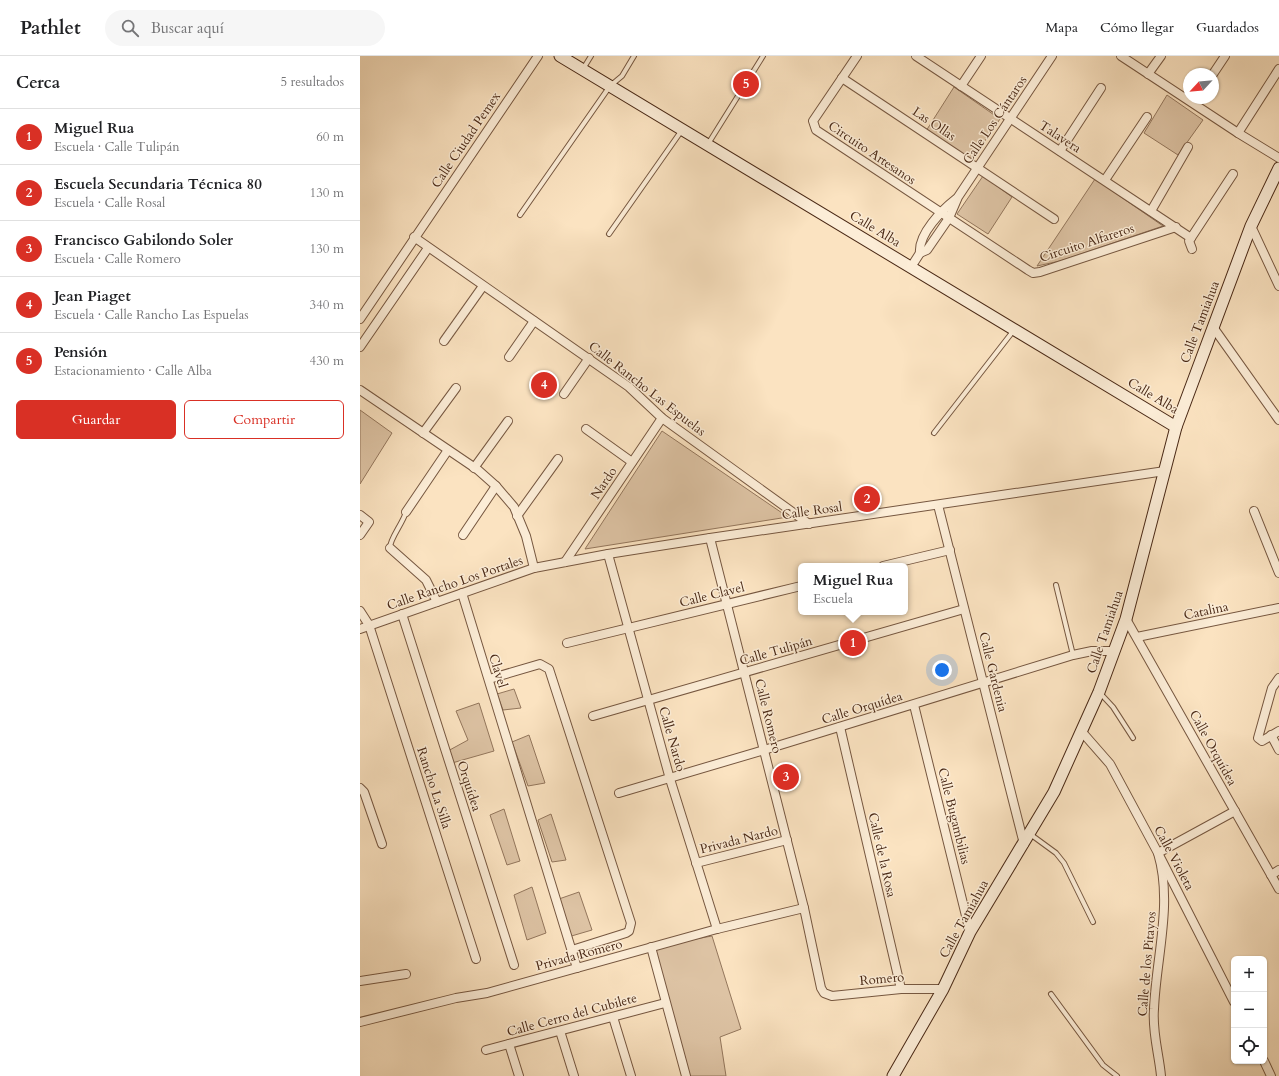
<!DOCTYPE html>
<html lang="es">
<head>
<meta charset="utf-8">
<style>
  body { margin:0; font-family:Cardo,serif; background:#f6f6f6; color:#202124 }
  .controls { position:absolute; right:12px; bottom:12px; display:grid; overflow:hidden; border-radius:6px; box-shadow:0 1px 3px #0004 }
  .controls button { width:36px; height:36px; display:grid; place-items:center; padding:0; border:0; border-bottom:1px solid #e0e0e0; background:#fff; color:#202124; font:20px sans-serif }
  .compass { position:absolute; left:823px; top:12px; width:36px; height:36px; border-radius:50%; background:#fff; box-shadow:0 1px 3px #0004; rotate:244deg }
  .you { position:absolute; left:582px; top:614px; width:14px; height:14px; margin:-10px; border:3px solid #fff; border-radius:50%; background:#1a73e8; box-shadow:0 0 0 6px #1a73e833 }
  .badge { display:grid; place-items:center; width:26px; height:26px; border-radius:50%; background:#d93025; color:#fff; font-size:13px; font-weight:700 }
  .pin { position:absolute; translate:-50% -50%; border:2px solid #fff; box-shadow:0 1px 4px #0006 }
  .popup { position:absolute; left:438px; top:507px; width:110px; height:52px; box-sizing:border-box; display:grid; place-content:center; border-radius:6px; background:#fff; filter:drop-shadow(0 1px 3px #0005); font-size:13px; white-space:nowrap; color:#757577 }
  .popup b { font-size:15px; color:#202124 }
  .popup::after { content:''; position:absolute; left:50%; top:100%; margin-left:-8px; border:8px solid transparent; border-top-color:#fff }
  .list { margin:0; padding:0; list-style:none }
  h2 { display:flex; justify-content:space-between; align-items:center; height:52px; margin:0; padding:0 16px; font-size:17px }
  h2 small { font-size:13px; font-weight:400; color:#757577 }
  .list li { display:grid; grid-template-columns:26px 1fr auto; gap:12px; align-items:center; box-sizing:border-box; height:56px; padding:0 16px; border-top:1px solid #e0e0e0 }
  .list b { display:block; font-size:15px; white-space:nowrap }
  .list p { margin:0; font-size:13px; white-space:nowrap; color:#757577 }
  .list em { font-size:13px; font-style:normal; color:#757577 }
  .actions { display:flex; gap:8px; padding:12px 16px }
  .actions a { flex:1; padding:9px 0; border:1px solid #d93025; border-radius:6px; text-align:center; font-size:14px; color:#d93025 }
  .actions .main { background:#d93025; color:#fff }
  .icon { flex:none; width:22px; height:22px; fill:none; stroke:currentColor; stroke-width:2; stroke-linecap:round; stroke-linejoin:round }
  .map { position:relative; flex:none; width:919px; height:1020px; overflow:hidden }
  header { display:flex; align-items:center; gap:24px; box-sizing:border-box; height:56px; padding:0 20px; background:#fff; border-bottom:1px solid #e0e0e0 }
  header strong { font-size:19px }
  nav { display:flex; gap:22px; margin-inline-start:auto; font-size:14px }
  .search { width:280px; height:36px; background:#f6f6f6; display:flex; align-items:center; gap:10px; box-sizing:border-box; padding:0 14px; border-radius:22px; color:#757577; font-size:15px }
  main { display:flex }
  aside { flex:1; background:#fff }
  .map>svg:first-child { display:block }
  .green { fill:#ddc3a4; stroke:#93765c }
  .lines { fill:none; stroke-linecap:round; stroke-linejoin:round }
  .lane-casing { stroke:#765740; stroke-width:6 }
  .street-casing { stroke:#765740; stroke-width:10 }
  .secondary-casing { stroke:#492815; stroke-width:13 }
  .lane { stroke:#fcedd7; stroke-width:4 }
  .street { stroke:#fcedd7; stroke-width:8 }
  .secondary { stroke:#fcedd7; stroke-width:11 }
  .labels { text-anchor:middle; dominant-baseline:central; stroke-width:3; stroke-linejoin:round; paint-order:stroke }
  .street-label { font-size:13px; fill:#492815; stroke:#fcedd7 }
</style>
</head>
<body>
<header>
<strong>Pathlet</strong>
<div class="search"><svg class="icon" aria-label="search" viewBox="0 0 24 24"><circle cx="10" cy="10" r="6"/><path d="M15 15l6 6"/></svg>Buscar aquí</div>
<nav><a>Mapa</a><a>Cómo llegar</a><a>Guardados</a></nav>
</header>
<main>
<aside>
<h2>Cerca<small>5 resultados</small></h2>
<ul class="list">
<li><span class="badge">1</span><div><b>Miguel Rua</b><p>Escuela · Calle Tulipán</p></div><em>60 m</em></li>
<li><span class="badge">2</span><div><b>Escuela Secundaria Técnica 80</b><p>Escuela · Calle Rosal</p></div><em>130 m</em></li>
<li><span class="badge">3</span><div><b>Francisco Gabilondo Soler</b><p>Escuela · Calle Romero</p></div><em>130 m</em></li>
<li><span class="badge">4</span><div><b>Jean Piaget</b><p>Escuela · Calle Rancho Las Espuelas</p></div><em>340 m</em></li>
<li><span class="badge">5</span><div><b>Pensión</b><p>Estacionamiento · Calle Alba</p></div><em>430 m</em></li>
</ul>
<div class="actions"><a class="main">Guardar</a><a>Compartir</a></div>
</aside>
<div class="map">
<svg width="919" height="1020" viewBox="0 0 919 1020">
  <rect width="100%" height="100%" fill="#fbe3c1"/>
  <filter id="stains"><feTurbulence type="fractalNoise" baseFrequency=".005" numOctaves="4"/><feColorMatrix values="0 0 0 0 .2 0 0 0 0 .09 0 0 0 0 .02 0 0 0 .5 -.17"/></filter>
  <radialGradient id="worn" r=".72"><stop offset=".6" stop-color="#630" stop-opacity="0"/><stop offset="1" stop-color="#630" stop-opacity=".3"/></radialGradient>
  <g class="green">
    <path d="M594,31l46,32 -29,42 -45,-30z"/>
    <path d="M807,39l36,25 -25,35 -34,-22z"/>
    <path d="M623,120l29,21 -24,37 -31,-20z"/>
    <path d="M735,123l68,47 -103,35 -23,5z"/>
    <path d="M0,354l32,23 -32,51z"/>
    <path d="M302,375l126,86 -203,32z"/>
    <path d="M154,633l7,19 -18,2 -6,-16z"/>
    <path d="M119,647l15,48 -42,12 -6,-11 22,-12 -12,-29z"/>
    <path d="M169,679l16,48 -17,3 -16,-44z"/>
    <path d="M144,753l16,52 -13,4 -17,-50z"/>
    <path d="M191,758l15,46 -14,2 -14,-42z"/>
    <path d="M172,831l14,46 -19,7 -13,-45z"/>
    <path d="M219,836l13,38 -24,7 -12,-37z"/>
    <path d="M352,880l29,93 -21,8 6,39h-41l-34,-129z"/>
  </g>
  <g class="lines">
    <g class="lane-casing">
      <g id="lane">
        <path d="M223,13l8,-13"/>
        <path d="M348,88l55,-88"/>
        <path d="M160,159l90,-129 12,-10 12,-20"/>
        <path d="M249,178l73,-104"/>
        <path d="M574,377l80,-103"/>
        <path d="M30,492c-1,-8 13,-25 16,-36"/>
        <path d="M696,529l17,70"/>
        <path d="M740,637l13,14 20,31"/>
        <path d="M670,778l26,19 8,10 29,59"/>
        <path d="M691,938l52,71 14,11"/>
      </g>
    </g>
    <g class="street-casing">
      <g id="street">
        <path d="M497,0l-44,65 3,9 212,140 5,3 7,-1 136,-45"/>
        <path d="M556,0l275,182"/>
        <path d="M761,0l117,77 41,25"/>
        <path d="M788,18l13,-18"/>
        <path d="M853,18l12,-18"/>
        <path d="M482,22l212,141"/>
        <path d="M601,30l20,-30"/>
        <path d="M878,77l41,-64"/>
        <path d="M700,95l41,-63"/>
        <path d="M745,124l42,-63"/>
        <path d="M791,155l37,-64"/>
        <path d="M891,170l28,60"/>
        <path d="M54,181l215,150 33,31 147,106"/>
        <path d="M832,193l-3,-8 44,-67"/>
        <path d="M560,197c-2,-19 22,-43 36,-54"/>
        <path d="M551,211l9,-14 7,-3 22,-32 9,-21 94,-141"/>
        <path d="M0,263l178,-263"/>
        <path d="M853,271l66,93"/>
        <path d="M84,285l39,-55"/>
        <path d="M0,291l68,-99"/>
        <path d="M149,301l25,-36"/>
        <path d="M0,334l118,80 18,16 18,21 12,29 8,32"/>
        <path d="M204,338l25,-36"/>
        <path d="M226,373l46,33"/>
        <path d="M63,377l33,-45"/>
        <path d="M114,412l34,-47"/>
        <path d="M578,449l86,339"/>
        <path d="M894,455l25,62"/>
        <path d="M46,456l42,-62"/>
        <path d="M0,459l9,7 -9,13"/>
        <path d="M157,460l41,-57"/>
        <path d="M103,479l33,-49"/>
        <path d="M350,482l94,370 17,80 3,5 8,3 69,-7h42"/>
        <path d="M30,492l36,32 11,22"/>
        <path d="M248,498l62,225 47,150"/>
        <path d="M205,506l97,-144"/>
        <path d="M523,510l67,-16"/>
        <path d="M102,537l115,375"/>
        <path d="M0,555l9,14 107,334"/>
        <path d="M42,558l112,351"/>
        <path d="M766,563l153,270"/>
        <path d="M0,573l174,-61 74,-14 102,-16 455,-67"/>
        <path d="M777,581l142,-29"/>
        <path d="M207,587l234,-57"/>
        <path d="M919,622l-7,10 -14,50 4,3 17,-10"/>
        <path d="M129,623l51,-15 9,5 82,254 -2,8 -3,2 -54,17"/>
        <path d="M554,649l56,227"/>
        <path d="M233,660l371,-107"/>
        <path d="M480,671l61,262"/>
        <path d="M722,676l28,32 48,89 76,149"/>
        <path d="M911,679l8,15"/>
        <path d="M0,732l4,4 18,52"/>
        <path d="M259,737l145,-43 309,-95 19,-4h21"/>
        <path d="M336,807l91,-23"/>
        <path d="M911,819l8,-5"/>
        <path d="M291,891l35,129"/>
        <path d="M0,925l46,-7"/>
        <path d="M253,961l18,59"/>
        <path d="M0,966l96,-24 31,-5 230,-64 87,-21"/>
        <path d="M200,975l14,45"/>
        <path d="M149,988l10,32"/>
        <path d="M126,994l179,-47"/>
        <path d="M904,1005l7,15"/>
        <path d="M801,1020c-2,-22 -9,-44 -7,-67 2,-51 19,-106 4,-156l77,-42"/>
      </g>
    </g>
    <g class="secondary-casing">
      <g id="secondary">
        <path d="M200,0l616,371"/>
        <path d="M533,1020l50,-87 27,-57 84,-140 45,-100 27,-73 50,-192 75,-201 28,-58"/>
      </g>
    </g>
    <use href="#lane" class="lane"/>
    <use href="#street" class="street"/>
    <use href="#secondary" class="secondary"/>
  </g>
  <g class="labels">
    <g class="street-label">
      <text transform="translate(635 64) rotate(-56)">Calle Los Cántaros</text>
      <text transform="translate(574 68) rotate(34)">Las Ollas</text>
      <text transform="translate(700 81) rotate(33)">Talavera</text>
      <text transform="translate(106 84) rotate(-56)">Calle Ciudad Pemex</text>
      <text transform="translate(512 97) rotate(34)">Circuito Artesanos</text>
      <text transform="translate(515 173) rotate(31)">Calle Alba</text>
      <text transform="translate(727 187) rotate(-18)">Circuito Alfareros</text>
      <text transform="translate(840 266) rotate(-69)">Calle Tamiahua</text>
      <text transform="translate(287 333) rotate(38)">Calle Rancho Las Espuelas</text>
      <text transform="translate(793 340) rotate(31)">Calle Alba</text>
      <text transform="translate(244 427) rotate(-56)">Nardo</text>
      <text transform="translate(452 455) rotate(-8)">Calle Rosal</text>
      <text transform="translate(95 527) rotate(-19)">Calle Rancho Los Portales</text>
      <text transform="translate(352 539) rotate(-14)">Calle Clavel</text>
      <text transform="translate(846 555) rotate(-12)">Catalina</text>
      <text transform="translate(745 576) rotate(-71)">Calle Tamiahua</text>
      <text transform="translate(416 595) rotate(-16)">Calle Tulipán</text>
      <text transform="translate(138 615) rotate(73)">Clavel</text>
      <text transform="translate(633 616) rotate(76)">Calle Gardenia</text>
      <text transform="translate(502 652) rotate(-17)">Calle Orquídea</text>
      <text transform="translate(408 660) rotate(76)">Calle Romero</text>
      <text transform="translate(312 683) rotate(74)">Calle Nardo</text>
      <text transform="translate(853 692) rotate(61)">Calle Orquídea</text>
      <text transform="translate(109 730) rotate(72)">Orquídea</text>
      <text transform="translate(74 732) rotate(72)">Rancho La Silla</text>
      <text transform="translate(594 760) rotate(76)">Calle Bugambilias</text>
      <text transform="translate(379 784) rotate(-14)">Privada Nardo</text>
      <text transform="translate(522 799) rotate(77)">Calle de la Rosa</text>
      <text transform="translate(814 802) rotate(62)">Calle Violeta</text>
      <text transform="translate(604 863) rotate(-61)">Calle Tamiahua</text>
      <text transform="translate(219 899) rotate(-15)">Privada Romero</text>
      <text transform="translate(787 908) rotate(-85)">Calle de los Pitayos</text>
      <text transform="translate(522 923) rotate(-5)">Romero</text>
      <text transform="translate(212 959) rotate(-15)">Calle Cerro del Cubilete</text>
    </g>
  </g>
  <rect width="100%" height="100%" filter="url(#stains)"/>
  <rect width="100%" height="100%" fill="url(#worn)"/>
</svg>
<div class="controls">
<button>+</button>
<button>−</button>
<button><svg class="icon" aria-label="locate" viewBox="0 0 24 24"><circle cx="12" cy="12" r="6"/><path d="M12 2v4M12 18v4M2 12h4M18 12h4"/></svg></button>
</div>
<svg class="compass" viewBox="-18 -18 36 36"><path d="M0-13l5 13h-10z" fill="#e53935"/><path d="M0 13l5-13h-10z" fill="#757577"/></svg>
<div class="you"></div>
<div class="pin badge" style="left:493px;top:587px">1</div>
<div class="popup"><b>Miguel Rua</b>Escuela</div>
<div class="pin badge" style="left:507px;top:443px">2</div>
<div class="pin badge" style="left:426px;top:721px">3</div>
<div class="pin badge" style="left:184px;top:329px">4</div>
<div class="pin badge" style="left:386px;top:28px">5</div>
</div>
</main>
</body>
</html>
